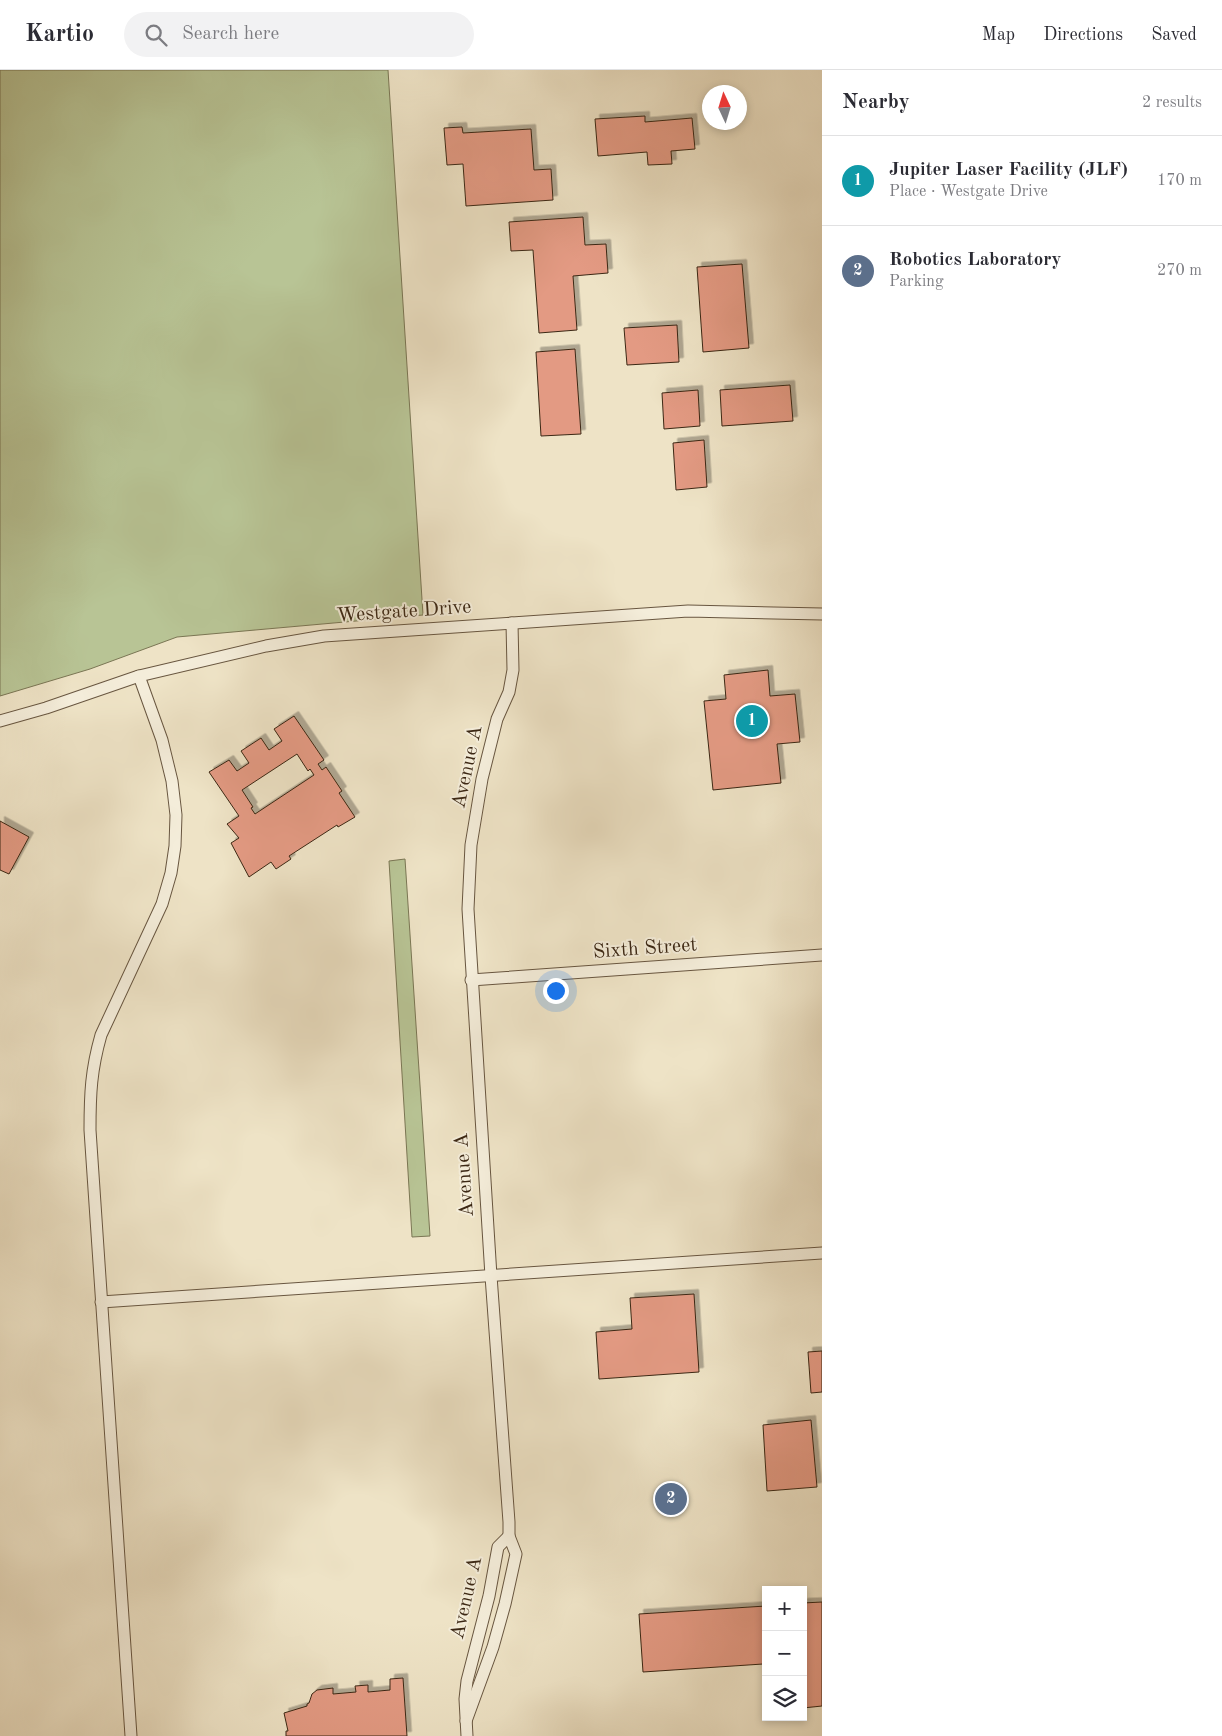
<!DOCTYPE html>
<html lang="en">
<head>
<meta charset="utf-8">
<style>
  body { margin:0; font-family:"Old Standard TT",serif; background:#f2f2f3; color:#2b2b33 }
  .controls { position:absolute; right:15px; bottom:15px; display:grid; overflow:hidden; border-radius:0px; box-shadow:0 2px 8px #0003 }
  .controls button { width:45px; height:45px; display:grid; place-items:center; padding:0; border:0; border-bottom:1px solid #e1e1e2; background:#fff; color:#2b2b33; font:25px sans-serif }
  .compass { position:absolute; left:702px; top:15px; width:45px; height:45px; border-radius:50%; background:#fff; box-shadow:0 2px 8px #0003; rotate:356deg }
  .you { position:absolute; left:555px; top:920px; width:18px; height:18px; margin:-12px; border:4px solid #fff; border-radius:50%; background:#1a73e8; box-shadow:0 0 0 8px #1a73e833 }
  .badge { display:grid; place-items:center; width:32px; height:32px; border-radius:50%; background:#7c3aed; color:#fff; font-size:16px; font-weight:700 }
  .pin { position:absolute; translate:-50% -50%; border:2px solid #fff; box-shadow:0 1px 5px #0006 }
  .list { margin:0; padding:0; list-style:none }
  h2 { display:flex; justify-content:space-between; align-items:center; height:65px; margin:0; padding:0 20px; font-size:21px }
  h2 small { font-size:16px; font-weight:400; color:#7c7c81 }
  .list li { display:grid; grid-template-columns:32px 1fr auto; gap:15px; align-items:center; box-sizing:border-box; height:90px; padding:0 20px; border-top:1px solid #e1e1e2 }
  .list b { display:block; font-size:19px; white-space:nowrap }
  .list p { margin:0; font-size:16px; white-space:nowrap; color:#7c7c81 }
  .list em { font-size:16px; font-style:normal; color:#7c7c81 }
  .icon { flex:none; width:28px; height:28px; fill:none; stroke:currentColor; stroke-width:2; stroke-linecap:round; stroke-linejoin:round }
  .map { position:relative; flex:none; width:822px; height:1666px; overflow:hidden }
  header { display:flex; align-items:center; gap:30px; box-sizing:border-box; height:70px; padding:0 25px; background:#fff; border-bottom:1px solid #e1e1e2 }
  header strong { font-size:24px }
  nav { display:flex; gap:28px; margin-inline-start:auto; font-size:18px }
  .search { width:350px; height:45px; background:#f2f2f3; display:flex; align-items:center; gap:12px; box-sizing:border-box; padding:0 18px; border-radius:28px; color:#7c7c81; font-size:19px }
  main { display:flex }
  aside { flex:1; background:#fff }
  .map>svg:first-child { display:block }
  .green { fill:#b8c495; stroke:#7a7654 }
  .building { fill:#e39a83; stroke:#3b2714; fill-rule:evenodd; filter:url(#shadow) }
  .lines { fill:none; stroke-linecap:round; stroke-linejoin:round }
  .minor-casing { stroke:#685640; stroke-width:13 }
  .minor { stroke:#f4edda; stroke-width:11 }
  .labels { text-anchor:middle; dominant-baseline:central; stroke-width:4; stroke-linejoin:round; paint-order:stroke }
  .street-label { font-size:20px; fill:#3b2714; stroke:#f4edda }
</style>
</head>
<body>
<header>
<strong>Kartio</strong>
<div class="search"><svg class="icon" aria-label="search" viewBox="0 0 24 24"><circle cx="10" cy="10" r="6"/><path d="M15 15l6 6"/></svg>Search here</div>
<nav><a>Map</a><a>Directions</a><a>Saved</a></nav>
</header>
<main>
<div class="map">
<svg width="822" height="1666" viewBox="0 0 822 1666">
  <defs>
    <filter id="shadow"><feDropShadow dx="4.5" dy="-4.5" stdDeviation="0" flood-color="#0004"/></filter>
  </defs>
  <rect width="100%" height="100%" fill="#eee3c6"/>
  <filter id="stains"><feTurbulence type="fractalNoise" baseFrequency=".004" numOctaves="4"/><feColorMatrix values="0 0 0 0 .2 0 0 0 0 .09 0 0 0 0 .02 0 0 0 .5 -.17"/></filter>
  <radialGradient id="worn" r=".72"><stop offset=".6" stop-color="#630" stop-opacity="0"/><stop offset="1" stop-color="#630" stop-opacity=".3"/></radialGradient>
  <g class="green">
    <path d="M0,0h388l35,545 -246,22 -87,32 -90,27z"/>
    <path d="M405,789l25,377 -18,1 -23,-376z"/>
  </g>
  <g class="building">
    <path d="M645,46v6l47,-4 3,31 -24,2 1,13 -24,1 -1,-13 -49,4 -3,-37z"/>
    <path d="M462,57l1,6 68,-4 3,41 17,-1 2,31 -87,6 -3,-42 -16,1 -3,-37z"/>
    <path d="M583,147l2,28 21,-1 2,29 -35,3 4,54 -38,3 -6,-83 -22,1 -2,-29z"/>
    <path d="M742,194l7,84 -46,4 -6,-85z"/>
    <path d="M677,255l2,37 -52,3 -3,-37z"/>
    <path d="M575,279l6,85 -40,2 -5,-84z"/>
    <path d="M790,315l3,36 -71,5 -2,-36z"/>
    <path d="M698,320l2,36 -36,3 -2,-36z"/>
    <path d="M704,370l3,47 -31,3 -3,-47z"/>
    <path d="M768,600l2,26 25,-2 5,48 -23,2 4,39 -68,7 -9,-89 22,-2 -2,-24z"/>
    <path d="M294,646l30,44 -6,4 4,6 4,-3 16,24 -3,2 16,24 -17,10 -1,-2 -48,31 2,3 -15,10 -5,-7 -22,15 -18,-34 8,-5 -12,-14 12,-8 -30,-44 20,-12 8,11 12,-8 -8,-12 20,-13 8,12 13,-9 -8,-12zM297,684l11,17 2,-2 4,6 -59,39 -4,-6 2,-1 -11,-17z"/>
    <path d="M0,751l29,16 -20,37 -9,-4z"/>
    <path d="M694,1224l5,78 -100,7 -3,-47 36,-3 -2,-31z"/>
    <path d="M822,1281v41l-11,1 -3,-41z"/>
    <path d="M811,1350l6,67 -50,4 -4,-66z"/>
    <path d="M822,1532v104l-19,2v-105z"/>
    <path d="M766,1536v103l-3,-45 -120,8 -4,-58z"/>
    <path d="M403,1608l4,58h-121v-5h2l-4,-18 23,-7v-2l2,-1 3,-9 5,-4 16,-2v6l23,-2 -1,-6 13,-1v7l22,-2v-11z"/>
  </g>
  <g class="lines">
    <g class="minor-casing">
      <g id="minor">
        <path d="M0,651l46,-13 93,-32 127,-30 58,-10 364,-25 134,3"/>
        <path d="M471,910l351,-25"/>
        <path d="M101,1232l721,-49"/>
        <path d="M466,1651l27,-74 12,-43 11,-50 -7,-18v-14l-18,-246 -23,-367 3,-64 11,-66 15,-60 12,-27 4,-22 -1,-47"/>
        <path d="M131,1666l-41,-606c0,-36 1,-60 11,-95l61,-131 9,-31 4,-27 1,-31 -4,-34 -10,-41 -23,-64"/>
        <path d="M467,1666l-2,-37 2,-18 22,-85 9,-49 11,-11"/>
      </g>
    </g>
    <use href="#minor" class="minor"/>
  </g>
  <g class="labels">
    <g class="street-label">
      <text transform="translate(404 542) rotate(-4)">Westgate Drive</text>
      <text transform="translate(468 697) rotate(-78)">Avenue A</text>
      <text transform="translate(645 879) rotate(-4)">Sixth Street</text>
      <text transform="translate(465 1105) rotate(-94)">Avenue A</text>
      <text transform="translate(467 1528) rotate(-77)">Avenue A</text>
    </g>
  </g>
  <rect width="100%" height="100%" filter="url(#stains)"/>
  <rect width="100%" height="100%" fill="url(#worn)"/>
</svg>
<div class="controls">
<button>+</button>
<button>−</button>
<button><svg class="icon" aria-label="layers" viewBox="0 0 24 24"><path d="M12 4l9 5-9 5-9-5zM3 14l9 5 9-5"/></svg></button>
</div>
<svg class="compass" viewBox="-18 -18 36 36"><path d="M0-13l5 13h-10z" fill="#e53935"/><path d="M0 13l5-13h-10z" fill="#7c7c81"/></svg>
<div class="you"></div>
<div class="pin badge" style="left:752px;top:651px;background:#0f9aa8">1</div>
<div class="pin badge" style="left:671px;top:1429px;background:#5c6f8a">2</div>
</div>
<aside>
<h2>Nearby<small>2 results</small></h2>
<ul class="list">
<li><span class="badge" style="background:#0f9aa8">1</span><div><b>Jupiter Laser Facility (JLF)</b><p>Place · Westgate Drive</p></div><em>170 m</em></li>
<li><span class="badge" style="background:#5c6f8a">2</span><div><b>Robotics Laboratory</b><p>Parking</p></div><em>270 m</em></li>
</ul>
</aside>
</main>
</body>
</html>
